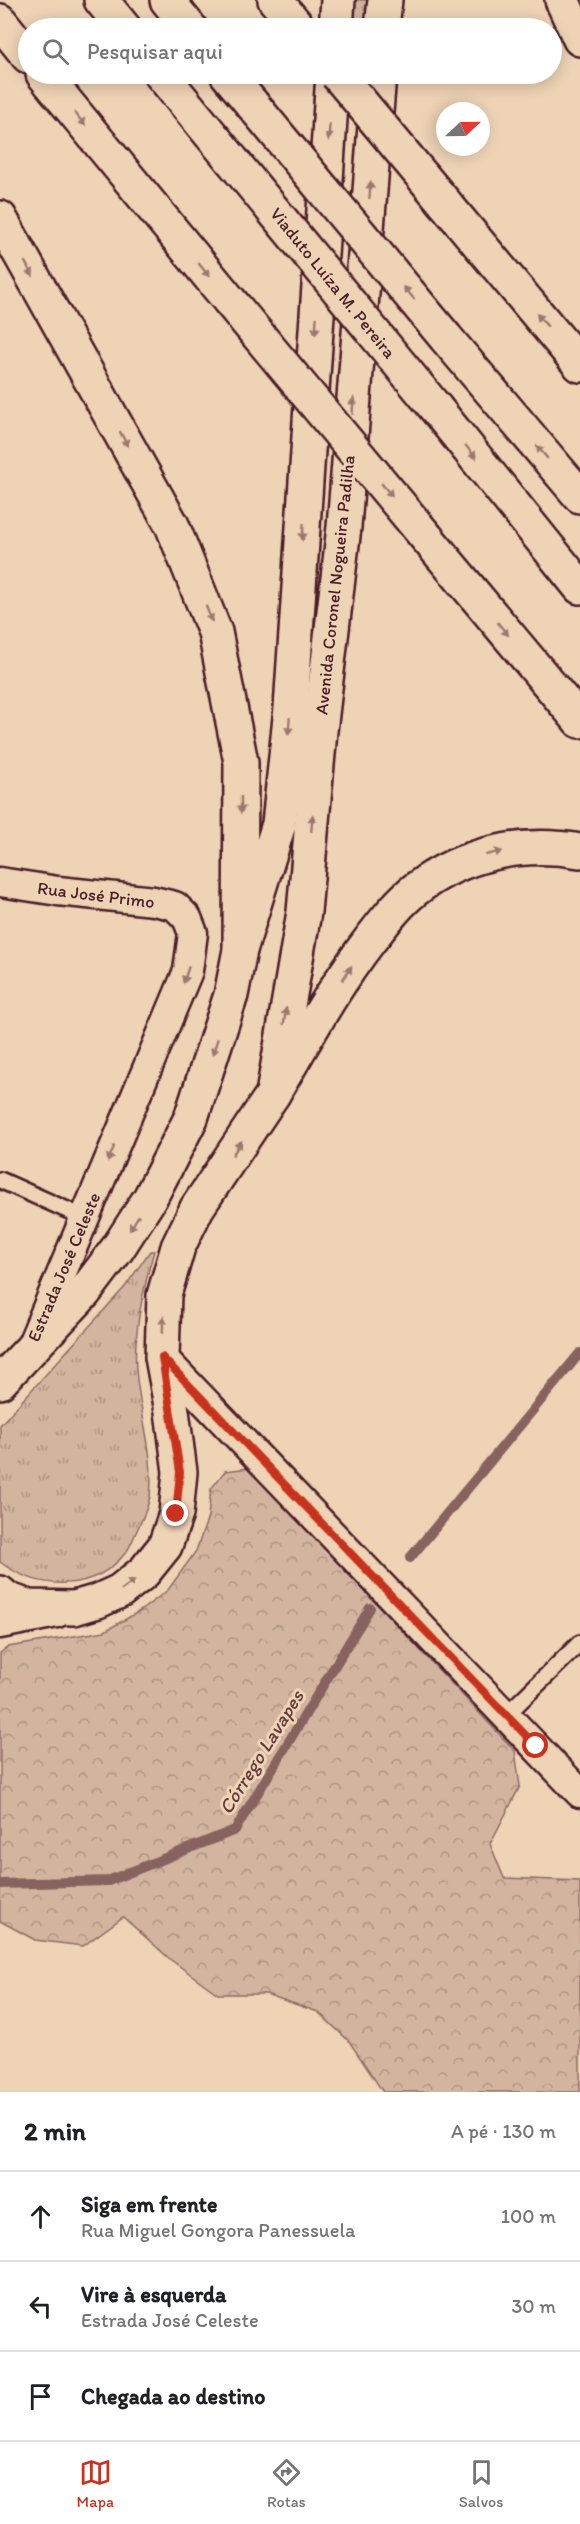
<!DOCTYPE html>
<html lang="pt">
<head>
<meta charset="utf-8">
<style>
  body { margin:0; font-family:Itim,sans-serif; background:#f6f6f6; color:#202124 }
  .compass { position:absolute; left:436px; top:102px; width:54px; height:54px; border-radius:50%; background:#fff; box-shadow:0 3px 15px #0003; rotate:68deg }
  .stop { position:absolute; width:18px; height:18px; margin:-14px; border:4px solid #c8321e; border-radius:50%; background:#fff }
  .stop.end { background:#c8321e; border-color:#fff; box-shadow:0 2px 6px #0008 }
  .list { margin:0; padding:0; list-style:none }
  h2 { display:flex; justify-content:space-between; align-items:center; height:78px; margin:0; padding:0 24px; font-size:26px }
  h2 small { font-size:20px; font-weight:400; color:#757577 }
  .list li { display:grid; grid-template-columns:39px 1fr auto; gap:18px; align-items:center; box-sizing:border-box; height:90px; padding:0 24px; border-top:2px solid #e0e0e0 }
  .list b { display:block; font-size:22px; white-space:nowrap }
  .list p { margin:0; font-size:20px; white-space:nowrap; color:#757577 }
  .list em { font-size:20px; font-style:normal; color:#757577 }
  .icon { flex:none; width:33px; height:33px; fill:none; stroke:currentColor; stroke-width:2; stroke-linecap:round; stroke-linejoin:round }
  .map { position:relative; flex:none; width:580px; height:2092px; overflow:hidden }
  .search { position:absolute; background:#fff; box-shadow:0 3px 15px #0003; left:18px; right:18px; top:18px; height:66px; display:flex; align-items:center; gap:15px; box-sizing:border-box; padding:0 21px; border-radius:33px; color:#757577; font-size:22px }
  .sheet { height:348px; background:#fff }
  nav { display:flex; justify-content:space-around; align-items:center; box-sizing:border-box; height:84px; border-top:2px solid #e0e0e0; background:#fff; font-size:16px; color:#757577 }
  nav a { display:grid; justify-items:center; gap:3px }
  nav .on { color:#c8321e }
  .map>svg:first-child { display:block }
  .forest { fill:url(#forest-crowns); stroke:#8e6a65; stroke-width:1.5 }
  .park { fill:url(#park-tufts); stroke:#8e6a65; stroke-width:1.5 }
  .lines { fill:none; stroke-linecap:round; stroke-linejoin:round }
  .stream { stroke:#87625f; stroke-width:10 }
  .lane-casing { stroke:#4a1f2b; stroke-width:20 }
  .street-casing { stroke:#4a1f2b; stroke-width:33 }
  .secondary-casing { stroke:#4a1f2b; stroke-width:38 }
  .highway-casing { stroke:#4a1f2b; stroke-width:38 }
  .lane { stroke:#eed3b5; stroke-width:15 }
  .street { stroke:#eed3b5; stroke-width:28 }
  .secondary { stroke:#eed3b5; stroke-width:33 }
  .highway { stroke:#eed3b5; stroke-width:33 }
  .highway-bridge-casing { stroke:#4a1f2b; stroke-width:38; stroke-linecap:butt }
  .highway-bridge { stroke:#eed3b5; stroke-width:33 }
  .oneway { fill:#9c7970 }
  .route { stroke:#c8321e; stroke-width:8 }
  .labels { text-anchor:middle; dominant-baseline:central; stroke-width:6; stroke-linejoin:round; paint-order:stroke }
  .street-label { font-size:18px; fill:#4a1f2b; stroke:#eed3b5 }
  .water-label { font-size:20px; font-style:italic; fill:#643b40; stroke:#eed3b5 }
</style>
</head>
<body>
<div class="map">
<svg width="580" height="2092" viewBox="0 0 580 2092">
  <defs>
    <pattern id="forest-crowns" width="20" height="18" patternUnits="userSpaceOnUse" patternTransform="scale(1.5)"><rect width="20" height="18" fill="#d3b59f"/><path d="M2 6a3 3 0 1 1 6 0M12 15a3 3 0 1 1 6 0" fill="none" stroke="#ad9382"/></pattern>
    <pattern id="park-tufts" width="24" height="20" patternUnits="userSpaceOnUse" patternTransform="scale(1.5)"><rect width="24" height="20" fill="#d3b59f"/><path d="M3 7l-1-3M5 7V3M7 7l1-3M15 17l-1-3M17 17v-4M19 17l1-3" fill="none" stroke="#ad9382"/></pattern>
  </defs>
  <rect width="100%" height="100%" fill="#eed3b5"/>
  <filter id="ink" filterUnits="userSpaceOnUse"><feTurbulence type="fractalNoise" baseFrequency=".0167" numOctaves="2"/><feDisplacementMap in="SourceGraphic" scale="12" xChannelSelector="R" yChannelSelector="G"/><feConvolveMatrix kernelMatrix="1 2 1 2 8 2 1 2 1" color-interpolation-filters="sRGB"/></filter>
  <g filter="url(#ink)">
    <path class="forest" d="M249,1468l266,283 5,35 -30,58 14,34 76,3v211h-197l-34,-51 -31,-29 -52,-18h-48l-47,-34 -48,-43 -40,29 -48,-6 -35,-19v-268l8,-6 97,-16 35,-20 28,-21 28,-39 12,-34 3,-28 14,-18z"/>
    <g class="park">
      <path d="M354,0h17l-3,28h-17z"/>
      <path d="M150,1251h4c-10,35 -21,82 -18,118 3,43 19,84 14,127 -2,11 -8,24 -13,34 -3,7 -6,15 -10,21 -32,42 -88,40 -127,11v-137l125,-138z"/>
    </g>
    <g class="lines">
      <g class="stream">
        <path d="M410,1558l170,-205"/>
        <path d="M0,1884l108,-3 127,-51 135,-222"/>
      </g>
      <g class="lane-casing">
        <g id="lane">
          <path d="M0,1180l85,38"/>
          <path d="M506,1715l74,-72"/>
        </g>
      </g>
      <g class="street-casing">
        <g id="street">
          <path d="M0,882l58,9 96,10 21,5 12,12 6,15 -5,38 -156,373"/>
          <path d="M162,1357l418,436"/>
          <path d="M0,1624l57,-11"/>
        </g>
      </g>
      <g class="secondary-casing">
        <g id="secondary">
          <path d="M336,28l2,-28"/>
          <path d="M382,28l3,-28"/>
          <path d="M0,1382l84,-89 34,-45 32,-50 41,-80 40,-123 9,-45 39,-126 12,-116 42,-634"/>
          <path d="M0,1593l7,6 22,8 45,1 24,-7 22,-10 24,-19 21,-26 11,-32 4,-42 -8,-61 -10,-54 2,-62 14,-48 19,-39 76,-114 31,-182 16,-181 24,-204 35,-453"/>
        </g>
      </g>
      <g class="highway-casing">
        <g id="highway">
          <path d="M101,0l23,28"/>
          <path d="M167,0l23,28"/>
          <path d="M275,0l24,28"/>
          <path d="M562,0l18,39"/>
          <path d="M0,21l28,35"/>
          <path d="M43,74l186,226"/>
          <path d="M161,74l70,85"/>
          <path d="M227,74l25,30"/>
          <path d="M444,202l136,163"/>
          <path d="M0,218l172,307 43,107 26,130 -1,188"/>
          <path d="M446,338l134,158"/>
          <path d="M434,406l146,181"/>
          <path d="M427,538l153,183"/>
          <path d="M273,1094c31,-52 60,-106 97,-154 14,-18 28,-37 46,-51 47,-36 107,-48 164,-38"/>
        </g>
      </g>
      <use href="#lane" class="lane"/>
      <use href="#street" class="street"/>
      <use href="#secondary" class="secondary"/>
      <use href="#highway" class="highway"/>
      <g class="highway-bridge-casing">
        <g id="highway-bridge">
          <path d="M337,74l107,128"/>
          <path d="M252,104l194,234"/>
          <path d="M231,159l203,247"/>
          <path d="M229,300l198,238"/>
        </g>
      </g>
      <use href="#highway-bridge" class="highway-bridge"/>
    </g>
    <defs><path id="oneway-solid" d="M-6-.8H1V-3.2L6.5 0L1 3.2V.8H-6Z" transform="scale(1.5)"/></defs>
    <g class="oneway">
      <use href="#oneway-solid" transform="translate(80 119) rotate(51)"/>
      <use href="#oneway-solid" transform="translate(329 132) rotate(94)"/>
      <use href="#oneway-solid" transform="translate(370 190) rotate(-86)"/>
      <use href="#oneway-solid" transform="translate(29 269) rotate(61)"/>
      <use href="#oneway-solid" transform="translate(204 270) rotate(51)"/>
      <use href="#oneway-solid" transform="translate(409 293) rotate(-130)"/>
      <use href="#oneway-solid" transform="translate(542 320) rotate(-130)"/>
      <use href="#oneway-solid" transform="translate(316 326) rotate(94)"/>
      <use href="#oneway-solid" transform="translate(353 406) rotate(-86)"/>
      <use href="#oneway-solid" transform="translate(124 439) rotate(61)"/>
      <use href="#oneway-solid" transform="translate(471 452) rotate(51)"/>
      <use href="#oneway-solid" transform="translate(542 452) rotate(-130)"/>
      <use href="#oneway-solid" transform="translate(387 490) rotate(50)"/>
      <use href="#oneway-solid" transform="translate(303 532) rotate(94)"/>
      <use href="#oneway-solid" transform="translate(209 614) rotate(69)"/>
      <use href="#oneway-solid" transform="translate(503 629) rotate(50)"/>
      <use href="#oneway-solid" transform="translate(289 726) rotate(95)"/>
      <use href="#oneway-solid" transform="translate(241 805) rotate(90)"/>
      <use href="#oneway-solid" transform="translate(312 823) rotate(-85)"/>
      <use href="#oneway-solid" transform="translate(494 853) rotate(-14)"/>
      <use href="#oneway-solid" transform="translate(347 973) rotate(-57)"/>
      <use href="#oneway-solid" transform="translate(186 975) rotate(108)"/>
      <use href="#oneway-solid" transform="translate(285 1016) rotate(-81)"/>
      <use href="#oneway-solid" transform="translate(215 1047) rotate(108)"/>
      <use href="#oneway-solid" transform="translate(237 1148) rotate(-57)"/>
      <use href="#oneway-solid" transform="translate(111 1154) rotate(112)"/>
      <use href="#oneway-solid" transform="translate(134 1223) rotate(122)"/>
      <use href="#oneway-solid" transform="translate(163 1325) rotate(-88)"/>
      <use href="#oneway-solid" transform="translate(128 1585) rotate(-38)"/>
    </g>
  </g>
  <g class="lines" filter="url(#ink)">
    <path class="route" d="M176,1514l4,-42 -18,-115 374,389"/>
  </g>
  <g class="labels">
    <g class="street-label">
      <text transform="translate(333 283) rotate(51)">Viaduto Luíza M. Pereira</text>
      <text transform="translate(335 585) rotate(-84)">Avenida Coronel Nogueira Padilha</text>
      <text transform="translate(96 895) rotate(7)">Rua José Primo</text>
      <text transform="translate(64 1267) rotate(-67)">Estrada José Celeste</text>
    </g>
    <g class="water-label">
      <text transform="translate(261 1752) rotate(-58)">Córrego Lavapes</text>
    </g>
  </g>
</svg>
<svg class="compass" viewBox="-18 -18 36 36"><path d="M0-13l5 13h-10z" fill="#e53935"/><path d="M0 13l5-13h-10z" fill="#757577"/></svg>
<div class="stop" style="left:536px;top:1746px"></div>
<div class="stop end" style="left:176px;top:1514px"></div>
<div class="search"><svg class="icon" aria-label="search" viewBox="0 0 24 24"><circle cx="10" cy="10" r="6"/><path d="M15 15l6 6"/></svg>Pesquisar aqui</div>
</div>
<section class="sheet">
<h2>2 min<small>A pé · 130 m</small></h2>
<ul class="list">
<li><svg class="icon" aria-label="ahead" viewBox="0 0 24 24"><path d="M12 20V5M6 11l6-6 6 6"/></svg><div><b>Siga em frente</b><p>Rua Miguel Gongora Panessuela</p></div><em>100 m</em></li>
<li><svg class="icon" aria-label="left" viewBox="0 0 24 24"><path d="M17 20v-9H6M10 6l-5 5 5 5"/></svg><div><b>Vire à esquerda</b><p>Estrada José Celeste</p></div><em>30 m</em></li>
<li><svg class="icon" aria-label="arrive" viewBox="0 0 24 24"><path d="M6 21V4h12l-3 4 3 4H6"/></svg><div><b>Chegada ao destino</b></div></li>
</ul>
</section>
<nav>
<a class="on"><svg class="icon" aria-label="map" viewBox="0 0 24 24"><path d="M3 6l6-2 6 2 6-2v14l-6 2-6-2-6 2zM9 4v14M15 6v14"/></svg>Mapa</a>
<a><svg class="icon" aria-label="directions" viewBox="0 0 24 24"><path d="M12 3l9 9-9 9-9-9zM9 14v-3h6M13 9l2 2-2 2"/></svg>Rotas</a>
<a><svg class="icon" aria-label="saved" viewBox="0 0 24 24"><path d="M7 4h10v16l-5-4-5 4z"/></svg>Salvos</a>
</nav>
</body>
</html>
